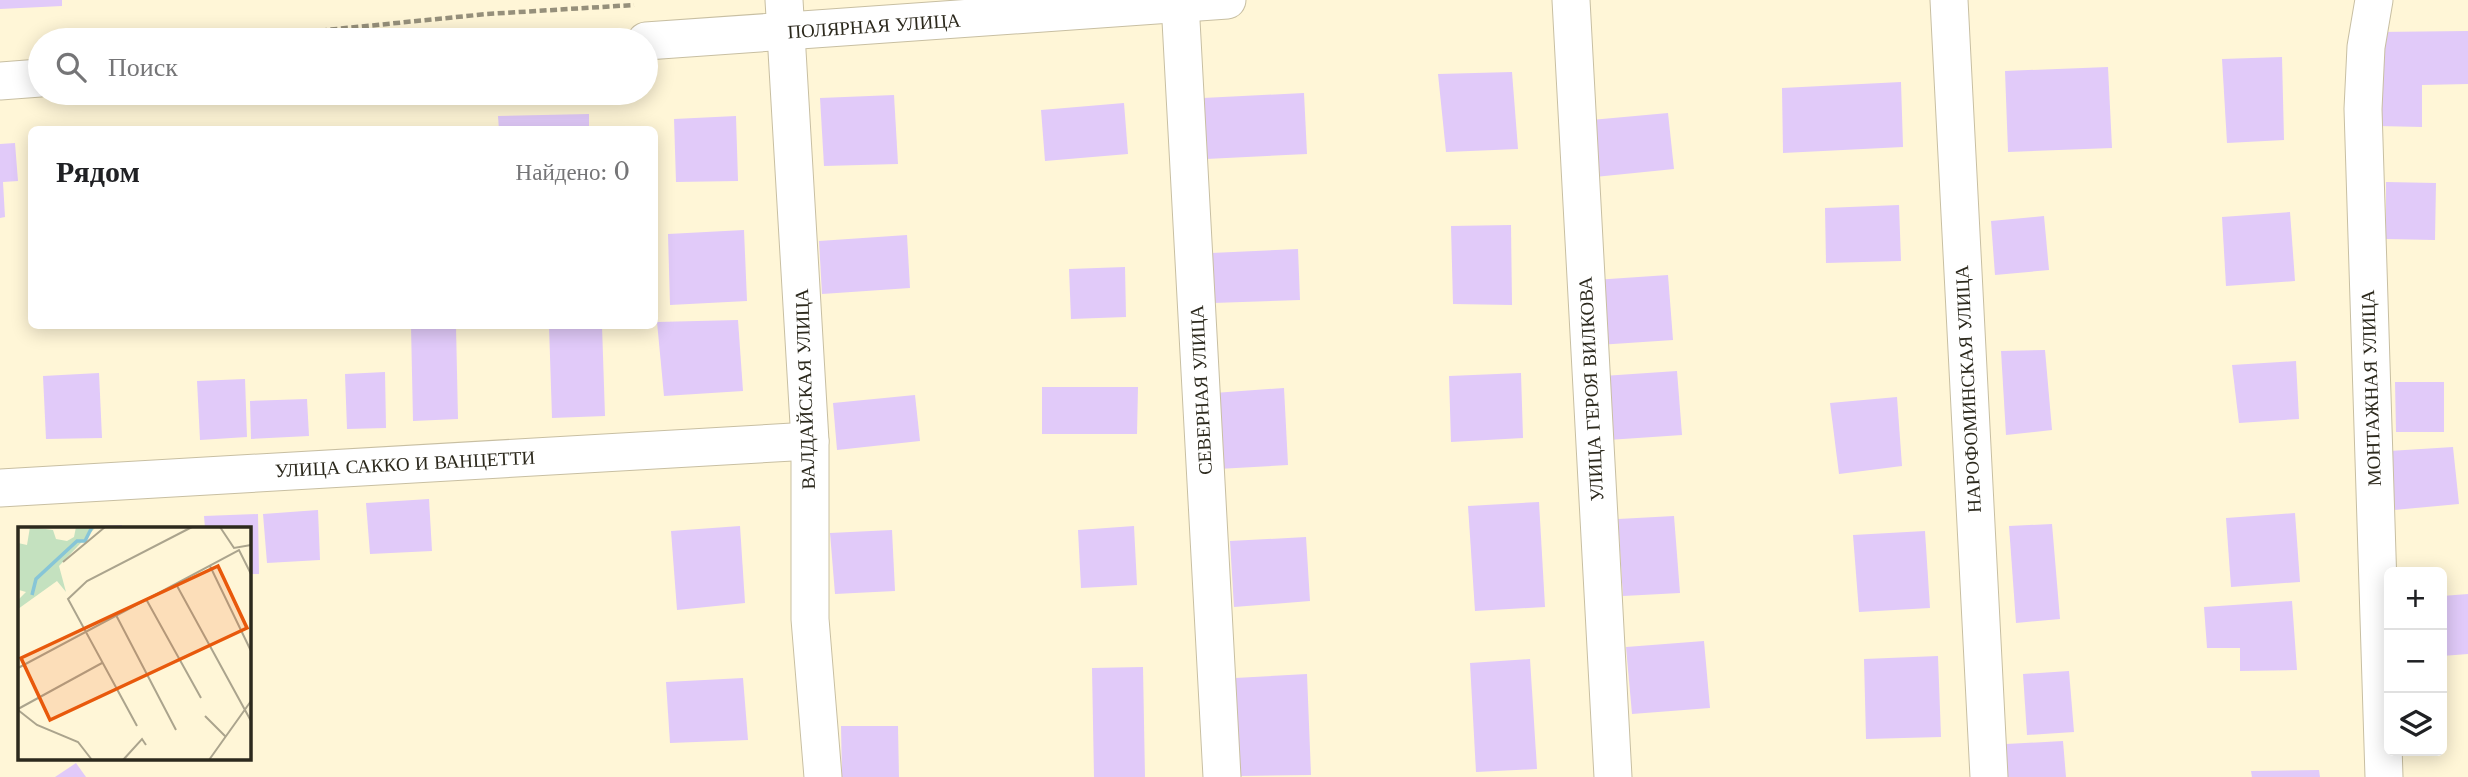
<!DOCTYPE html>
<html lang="ru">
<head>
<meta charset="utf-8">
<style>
  body { margin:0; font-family:"Libre Baskerville",serif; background:#f6f6f6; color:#202124 }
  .controls { position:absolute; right:21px; bottom:21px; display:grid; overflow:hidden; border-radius:10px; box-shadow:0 4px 18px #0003 }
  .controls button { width:63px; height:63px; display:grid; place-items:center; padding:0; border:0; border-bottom:2px solid #e0e0e0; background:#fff; color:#202124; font:35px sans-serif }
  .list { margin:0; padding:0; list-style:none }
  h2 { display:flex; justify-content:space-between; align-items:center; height:91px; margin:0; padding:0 28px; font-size:30px }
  h2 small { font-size:23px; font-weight:400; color:#757577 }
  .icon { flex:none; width:38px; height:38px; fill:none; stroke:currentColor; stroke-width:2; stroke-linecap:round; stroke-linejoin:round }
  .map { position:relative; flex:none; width:2468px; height:777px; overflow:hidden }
  .search { position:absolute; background:#fff; box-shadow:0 4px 18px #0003; left:28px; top:28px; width:630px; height:77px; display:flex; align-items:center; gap:18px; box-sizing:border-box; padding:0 24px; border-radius:38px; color:#757577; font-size:26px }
  .panel { position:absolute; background:#fff; box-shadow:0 4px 18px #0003; left:28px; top:126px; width:630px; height:203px; border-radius:10px }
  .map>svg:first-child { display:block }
  .building { fill:#e1caf9 }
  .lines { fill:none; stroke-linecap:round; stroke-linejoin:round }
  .minor-casing { stroke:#c8bfa2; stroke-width:39 }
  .path { stroke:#96907b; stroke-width:4.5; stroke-dasharray:7 3.5; stroke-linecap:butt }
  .minor { stroke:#fff; stroke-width:37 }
  .labels { text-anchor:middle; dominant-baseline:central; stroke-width:7; stroke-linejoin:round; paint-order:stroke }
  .street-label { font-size:19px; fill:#2c291d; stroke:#fff }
  .inset-river { fill:none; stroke:#87c5d7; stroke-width:3.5 }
  .inset-road { fill:none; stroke:#aba48d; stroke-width:2 }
  .view { fill:#e8590c; fill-opacity:0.15; stroke:#e8590c; stroke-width:3.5 }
  .inset-edge { fill:none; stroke:#2c291d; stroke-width:3.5 }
</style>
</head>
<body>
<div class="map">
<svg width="2468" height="777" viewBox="0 0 2468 777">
  <rect width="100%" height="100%" fill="#fff6d7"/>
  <g class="building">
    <path d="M0,0h62v6l-62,3z"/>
    <path d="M2468,31v53l-46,1v42l-44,-1 -1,-94z"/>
    <path d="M2282,57l2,83 -57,3 -5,-84z"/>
    <path d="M2108,67l4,81 -104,4 -3,-81z"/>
    <path d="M1512,72l6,77 -72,3 -8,-78z"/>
    <path d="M1901,82l2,65 -120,6 -1,-65z"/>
    <path d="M1304,93l3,61 -101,5 -3,-61z"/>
    <path d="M894,95l4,69 -74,2 -4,-68z"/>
    <path d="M1124,103l4,51 -83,7 -4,-51z"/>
    <path d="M1668,113l6,56 -89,9 -5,-57z"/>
    <path d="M589,114v16h-90l-1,-14z"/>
    <path d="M736,116l2,65 -62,1 -2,-63z"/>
    <path d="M15,143l3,38 -15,1 2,35 -5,1v-74z"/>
    <path d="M2386,182l50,1 -1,57 -49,-1z"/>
    <path d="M1899,205l2,56 -75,2 -1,-55z"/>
    <path d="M2290,212l5,69 -69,5 -4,-69z"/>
    <path d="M2044,216l5,54 -54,5 -4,-54z"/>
    <path d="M1511,225l1,80 -59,-1 -2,-78z"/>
    <path d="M744,230l3,71 -77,4 -2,-71z"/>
    <path d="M907,235l3,53 -88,6 -3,-53z"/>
    <path d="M1298,249l2,51 -87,3 -2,-50z"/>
    <path d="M1125,267l1,50 -55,2 -2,-50z"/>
    <path d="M1668,275l5,65 -75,5 -4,-65z"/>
    <path d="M738,320l5,71 -79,5 -7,-74z"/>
    <path d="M411,326h45l2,93 -45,2z"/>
    <path d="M549,326h53l3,90 -53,2z"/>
    <path d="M2045,350l7,80 -46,5 -5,-84z"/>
    <path d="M2296,361l3,58 -60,4 -7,-58z"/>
    <path d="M1677,371l5,64 -74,5 -5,-64z"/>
    <path d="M385,372l1,56 -39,1 -2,-55z"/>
    <path d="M99,373l3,65 -56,1 -3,-63z"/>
    <path d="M1521,373l2,65 -72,4 -2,-66z"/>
    <path d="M245,379l2,58 -47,3 -3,-59z"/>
    <path d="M2395,382h49v50h-48z"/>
    <path d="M1042,387h96l-1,47h-95z"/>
    <path d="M1284,388l4,77 -70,4 -4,-76z"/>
    <path d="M915,395l5,46 -83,9 -4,-47z"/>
    <path d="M1897,397l5,69 -63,8 -9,-71z"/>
    <path d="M307,399l2,37 -58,3 -1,-38z"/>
    <path d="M2453,447l6,57 -65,6 -5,-59z"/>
    <path d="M429,499l3,52 -62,3 -4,-51z"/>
    <path d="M1539,502l6,105 -70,4 -7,-105z"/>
    <path d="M318,510l2,50 -53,3 -4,-49z"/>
    <path d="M2295,513l5,69 -69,5 -5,-69z"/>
    <path d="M258,514l1,60h-11v-46h-43l-1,-12z"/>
    <path d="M1674,516l6,77 -57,3 -5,-77z"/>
    <path d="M2052,524l8,95 -44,4 -7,-97z"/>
    <path d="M122,525v3h-24v-2z"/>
    <path d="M740,526l5,77 -68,7 -6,-79z"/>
    <path d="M1134,526l3,59 -56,3 -3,-58z"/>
    <path d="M892,530l3,61 -60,3 -5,-61z"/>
    <path d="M1925,531l5,77 -71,4 -6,-77z"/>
    <path d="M1306,537l4,64 -76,6 -4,-66z"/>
    <path d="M2468,594v60l-26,2v-60z"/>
    <path d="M2292,601l5,69 -57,1v-23h-33l-3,-41z"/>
    <path d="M1704,641l6,67 -78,6 -6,-67z"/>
    <path d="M1938,656l3,81 -75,2 -2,-80z"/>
    <path d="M1530,659l7,110 -61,3 -6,-109z"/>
    <path d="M1143,667l2,110h-51l-2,-109z"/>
    <path d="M2069,671l5,61 -47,3 -4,-61z"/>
    <path d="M1307,674l4,101 -71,1 -5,-98z"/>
    <path d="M743,678l5,62 -78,3 -4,-61z"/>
    <path d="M841,726h57l1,51h-57z"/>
    <path d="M2063,741l3,36h-58l-2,-33z"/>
    <path d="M76,763l10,14h-31z"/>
    <path d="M2319,770l1,7h-68l-1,-6z"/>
  </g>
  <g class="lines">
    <g class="minor-casing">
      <g id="minor">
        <path d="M784,0l26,441v178l13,158"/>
        <path d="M1571,0l42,777"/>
        <path d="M1949,0l40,777"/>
        <path d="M2374,0l-8,47 -3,62 21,668"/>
        <path d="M1180,2l42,775"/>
        <path d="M646,41l581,-41"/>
        <path d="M0,81l40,-3"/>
        <path d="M0,488l810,-47"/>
      </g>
    </g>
    <path class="path" d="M226,40l261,-26 147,-9"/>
    <use href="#minor" class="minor"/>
  </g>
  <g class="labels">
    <g class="street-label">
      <text transform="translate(874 26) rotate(-4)">ПОЛЯРНАЯ УЛИЦА</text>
      <text transform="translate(2371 388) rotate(-92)">МОНТАЖНАЯ УЛИЦА</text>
      <text transform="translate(805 389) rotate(-92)">ВАЛДАЙСКАЯ УЛИЦА</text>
      <text transform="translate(1591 389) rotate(-93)">УЛИЦА ГЕРОЯ ВИЛКОВА</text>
      <text transform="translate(1968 389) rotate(-93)">НАРОФОМИНСКАЯ УЛИЦА</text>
      <text transform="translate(1201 390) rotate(-93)">СЕВЕРНАЯ УЛИЦА</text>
      <text transform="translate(405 464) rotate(-3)">УЛИЦА САККО И ВАНЦЕТТИ</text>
    </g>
  </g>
  <g transform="translate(18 527)">
    <rect width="233" height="233" fill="#fff6d7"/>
    <path d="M12,0l23,3 3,9 11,2 7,-4 2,-10h20l-37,39 7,26 -9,-11 -39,28v-9l8,-8 -7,-2 -1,-47 9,2z" fill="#c4e1bf"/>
    <path class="inset-river" d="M14,68l4,-16 41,-38h8l7,-14"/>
    <path class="inset-road" d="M202,0l14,21 17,-3M45,35l42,-35M192,39l41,85M158,57l75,137M128,72l55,99M98,88l60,115M0,141l221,-118 12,24M0,182l84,-46M0,183l19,15 41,17 14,18M187,189l20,20M119,199l-69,-127 19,-18 105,-54M105,233l19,-21 4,6M191,233l42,-59"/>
    <path class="view" d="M200,39l29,62 -197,92 -29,-62z"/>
    <rect width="233" height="233" class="inset-edge"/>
  </g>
</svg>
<div class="controls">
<button>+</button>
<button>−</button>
<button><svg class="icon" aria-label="layers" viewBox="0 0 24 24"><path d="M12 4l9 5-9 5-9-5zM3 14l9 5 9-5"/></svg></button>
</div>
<div class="search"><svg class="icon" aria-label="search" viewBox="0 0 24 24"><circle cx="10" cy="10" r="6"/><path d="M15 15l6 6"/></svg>Поиск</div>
<section class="panel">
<h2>Рядом<small>Найдено: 0</small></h2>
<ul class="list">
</ul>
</section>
</div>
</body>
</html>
